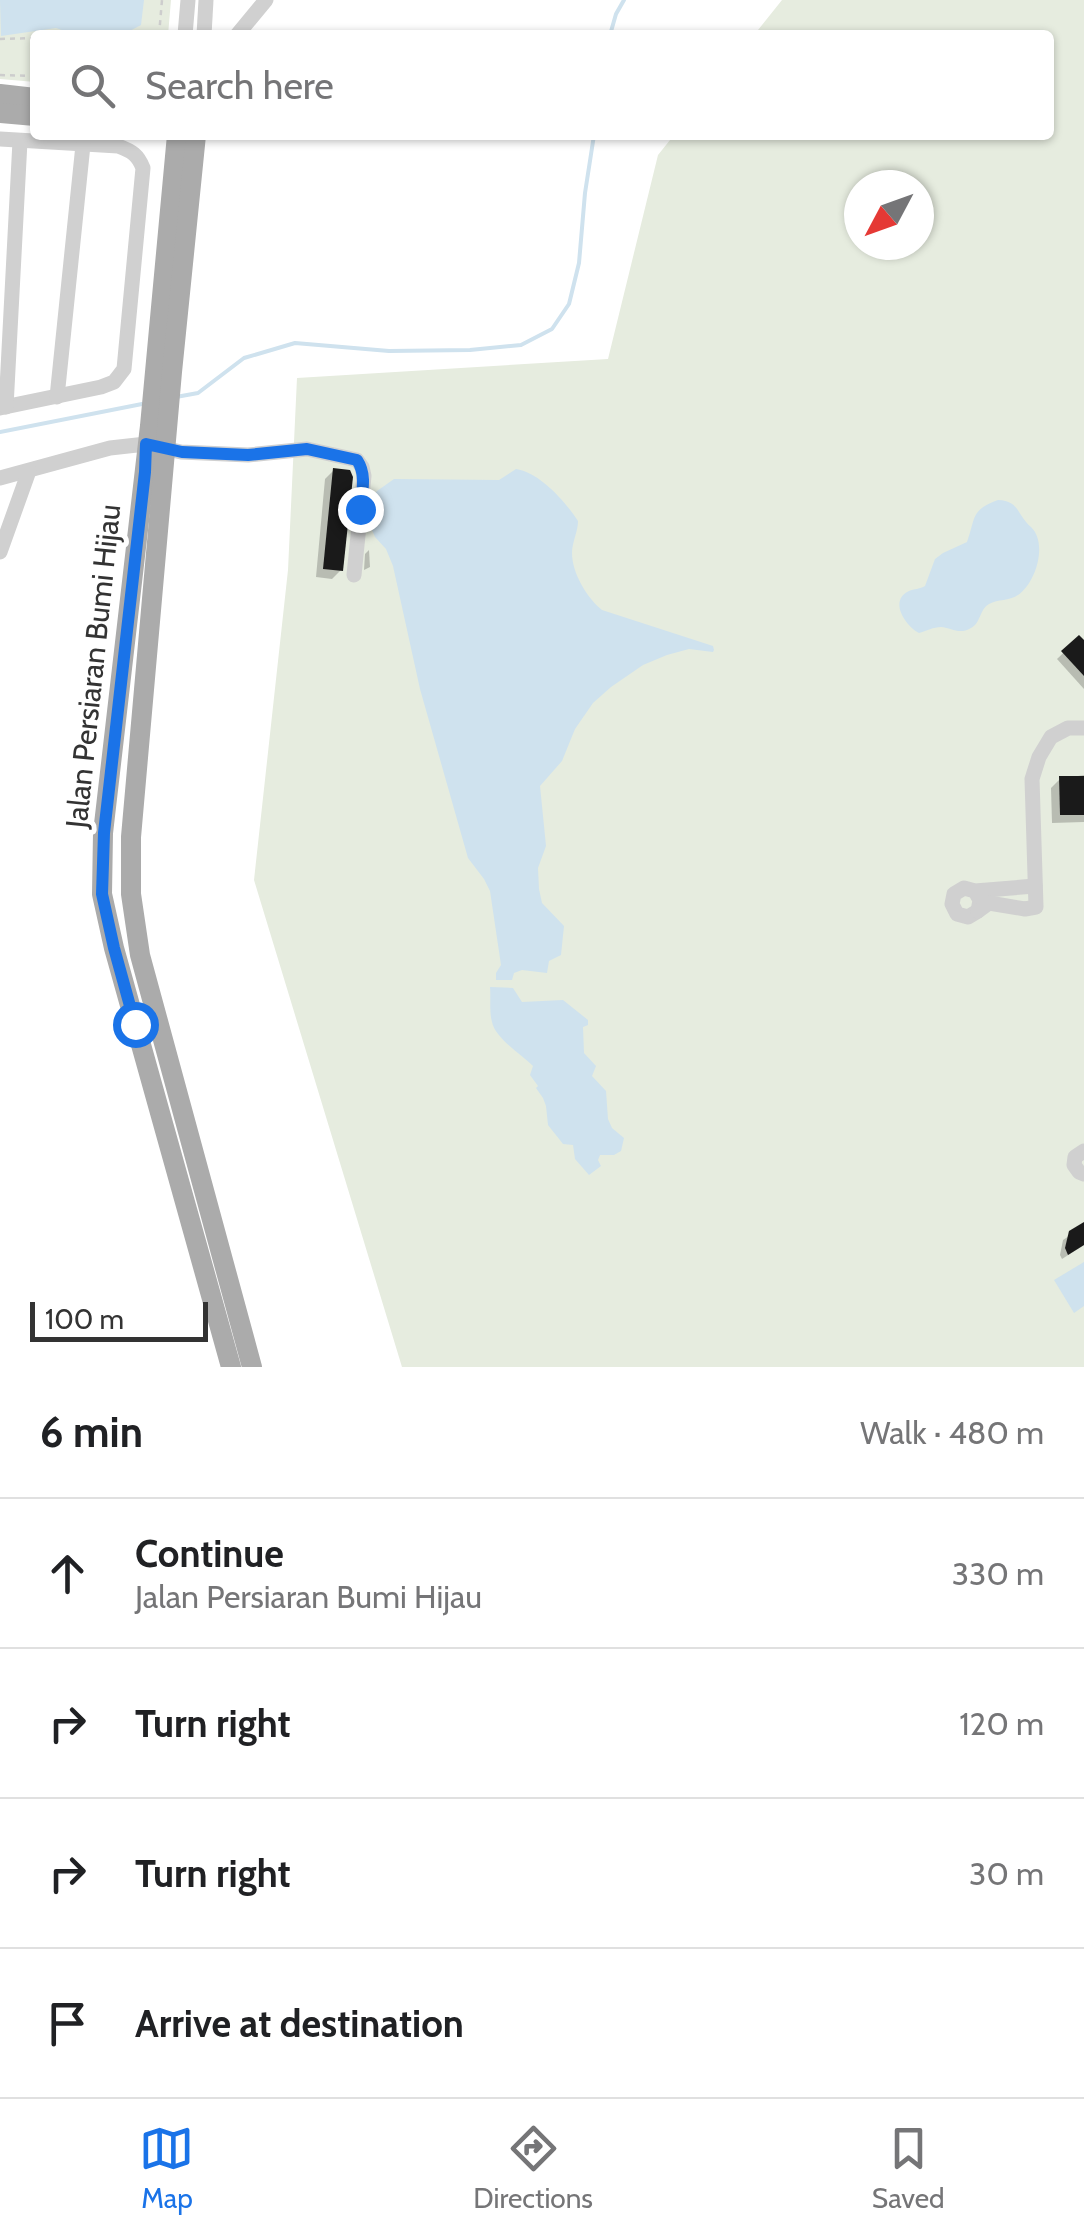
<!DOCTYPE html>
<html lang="en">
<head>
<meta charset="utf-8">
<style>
  body { margin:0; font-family:Cabin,sans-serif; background:#f6f6f6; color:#202124 }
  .compass { position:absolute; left:844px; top:170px; width:90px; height:90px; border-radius:50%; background:#fff; box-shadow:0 2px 8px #0004; rotate:229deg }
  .scale { position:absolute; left:30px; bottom:25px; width:178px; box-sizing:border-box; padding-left:10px; border:5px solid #333; border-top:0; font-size:28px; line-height:35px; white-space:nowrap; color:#333; -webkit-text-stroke:8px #fff; paint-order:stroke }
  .stop { position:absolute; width:30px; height:30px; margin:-22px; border:8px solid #1a73e8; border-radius:50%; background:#fff }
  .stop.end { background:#1a73e8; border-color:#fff; box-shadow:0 2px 10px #0008 }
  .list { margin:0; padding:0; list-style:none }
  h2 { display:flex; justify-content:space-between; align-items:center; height:130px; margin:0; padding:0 40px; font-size:42px }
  h2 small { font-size:32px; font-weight:400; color:#757577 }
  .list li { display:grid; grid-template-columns:65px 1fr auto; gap:30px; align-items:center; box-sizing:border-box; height:150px; padding:0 40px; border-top:2px solid #e0e0e0 }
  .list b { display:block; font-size:38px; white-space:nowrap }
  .list p { margin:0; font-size:32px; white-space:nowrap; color:#757577 }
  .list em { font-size:32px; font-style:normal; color:#757577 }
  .icon { flex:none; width:55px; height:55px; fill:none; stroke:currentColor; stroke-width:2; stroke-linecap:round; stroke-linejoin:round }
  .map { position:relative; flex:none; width:1084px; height:1367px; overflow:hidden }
  .search { position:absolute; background:#fff; box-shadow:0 2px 8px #0004; left:30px; right:30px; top:30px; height:110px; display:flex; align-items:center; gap:25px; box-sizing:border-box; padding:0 35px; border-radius:10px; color:#757577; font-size:38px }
  .sheet { height:730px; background:#fff }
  nav { display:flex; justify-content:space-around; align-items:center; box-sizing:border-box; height:140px; border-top:2px solid #e0e0e0; background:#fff; font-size:28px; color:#757577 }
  nav a { display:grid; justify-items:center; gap:5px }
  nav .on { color:#1a73e8 }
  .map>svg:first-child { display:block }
  .green { fill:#e6ecdf; fill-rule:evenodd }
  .water { fill:#cfe2ee }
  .shadow { fill:#0003 }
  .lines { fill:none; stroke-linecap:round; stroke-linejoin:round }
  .stream { stroke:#cfe2ee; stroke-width:4 }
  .building { fill:#1a1a1a }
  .path { stroke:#cdcdcd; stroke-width:2.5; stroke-dasharray:5 5; stroke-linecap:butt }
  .minor { stroke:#d0d0d0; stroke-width:15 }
  .major { stroke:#ababab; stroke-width:20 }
  .route { stroke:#1a73e8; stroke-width:12 }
  .labels { text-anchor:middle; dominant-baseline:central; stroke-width:10; stroke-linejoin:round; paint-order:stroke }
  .street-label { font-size:30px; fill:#333; stroke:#fff }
</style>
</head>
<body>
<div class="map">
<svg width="1084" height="1367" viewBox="0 0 1084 1367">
  <rect width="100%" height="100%" fill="#fff"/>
  <g class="green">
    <path d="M0,0h171l-3,35h-133v47l-35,-3z"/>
    <path d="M782,0h302v1367h-682l-148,-487 34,-310 9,-192 311,-19 50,-204 16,-20h375v-100h-295zM859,185h60v60h-60z"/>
  </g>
  <g class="water">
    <path d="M0,0h144l-3,25 -19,10h-46l-20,-7 -55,8z"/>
    <path d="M516,469c23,3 50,33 62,52 0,11 -6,21 -6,32 0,20 15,45 30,57l111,36 1,4 -1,2 -24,-3 -22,6 -24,10 -32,22 -18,16 -18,26 -13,32 -22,25 6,60 -8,22 1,21 3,14 22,23 -3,29 -12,6 -2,12 -25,-3 -8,3 -2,7h-16v-7l5,-8 -11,-74 -6,-12 -16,-21 -48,-169 -27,-123 -7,-17 -11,-12 -6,-14 -1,-19 9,-13 17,-12 105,1z"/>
    <path d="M998,500c22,1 18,14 33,27 17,16 5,56 -13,68 -9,6 -20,4 -29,9 -10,6 -8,19 -18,24 -12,7 -19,0 -30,-1 -7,0 -15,4 -22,6 -13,-7 -31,-32 -10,-42 5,-2 11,-2 16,-5l10,-27 8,-6 24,-11c9,-24 3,-32 31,-42z"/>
    <path d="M490,987l23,1 9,14 41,-2 25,20v5l-5,2 1,26 12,13 -4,10 14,15 2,28 4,9 12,10 -3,13 -7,4h-14l-2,5 3,6 -12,9 -14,-16 -2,-14 -10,-1 -15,-19 -2,-19 -3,-8 -7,-10 2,-2 -8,-11 3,-9c-11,-11 -38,-28 -41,-44 -3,-11 -1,-24 -2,-35z"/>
    <path d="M1084,1262v44l-10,7 -20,-33z"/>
  </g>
  <g class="shadow">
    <path d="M334,470l7,100 -9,9 -16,-2 9,-98z"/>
    <path d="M369,550l1,17 -6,3 1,-16z"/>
    <path d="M1079,638l5,6v45l-27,-30z"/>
    <path d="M1084,775v47l-32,1 -1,-35 9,-9z"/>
    <path d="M1084,1226v19l-22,14 -2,-4 3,-15z"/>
  </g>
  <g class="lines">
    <g class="stream">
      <path d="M610,35l6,-21 8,-14"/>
      <path d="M176,397l22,-4 46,-35 51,-15 94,8 81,-1 51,-5 31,-16 17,-25 10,-41 6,-70 9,-58"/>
      <path d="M0,432l142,-28"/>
    </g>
  </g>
  <g class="building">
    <path d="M333,468l17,2 3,7 -10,94 -20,-2z"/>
    <path d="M1079,635l5,5v36l-23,-25z"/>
    <path d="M1059,776h25v39h-24z"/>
    <path d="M1084,1222v23l-16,10 -3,-7 4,-17z"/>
  </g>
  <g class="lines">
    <g class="path">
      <path d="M159,35l3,-35"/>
      <path d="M0,39l35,-1"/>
      <path d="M0,75l35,1"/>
    </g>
    <g class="minor">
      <path d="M185,35l3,-35"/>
      <path d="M204,35l2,-35"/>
      <path d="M237,35l29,-35"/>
      <path d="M0,139l118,7c14,5 20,9 25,22l-19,201 -10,13 -13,5 -101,21"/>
      <path d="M57,397l26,-252"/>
      <path d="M6,407l14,-266"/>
      <path d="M0,478l110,-30 36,-4 35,8 67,3 59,-6 50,11 5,7 2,9 -10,99"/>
      <path d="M0,552l29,-81"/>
      <path d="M975,891l5,9 -2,11 -10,6 -11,-3 -5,-10 2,-10 10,-6 11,3 60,-5"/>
      <path d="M978,911l11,-8 36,6 11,-2 -4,-128 7,-22 12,-20 17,-9h16"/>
      <path d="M1084,1151l-9,6 -1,8 5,7 5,2"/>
    </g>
    <g class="major">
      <path d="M0,94l35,4"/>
      <path d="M0,113l35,3"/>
      <path d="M177,135l-27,291 -47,407 -1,61 12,54 117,419"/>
      <path d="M196,135l-24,237 -41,465v57l9,61 112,412"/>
    </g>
  </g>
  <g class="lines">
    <path class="route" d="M135,1024l-21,-76 -12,-54 2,-61 41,-361 1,-28 36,8 66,3 59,-6 50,11c10,15 5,32 3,49"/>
  </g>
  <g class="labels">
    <g class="street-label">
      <text transform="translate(93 666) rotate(-84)">Jalan Persiaran Bumi Hijau</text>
    </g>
  </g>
</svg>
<svg class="compass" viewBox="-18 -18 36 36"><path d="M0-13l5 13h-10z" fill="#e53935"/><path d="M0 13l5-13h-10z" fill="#757577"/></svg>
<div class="scale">100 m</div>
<div class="stop" style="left:135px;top:1024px"></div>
<div class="stop end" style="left:360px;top:509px"></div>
<div class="search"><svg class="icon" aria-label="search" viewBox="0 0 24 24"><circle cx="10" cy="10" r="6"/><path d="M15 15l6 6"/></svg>Search here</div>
</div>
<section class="sheet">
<h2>6 min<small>Walk · 480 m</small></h2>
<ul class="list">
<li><svg class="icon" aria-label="ahead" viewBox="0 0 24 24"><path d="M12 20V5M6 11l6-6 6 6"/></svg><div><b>Continue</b><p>Jalan Persiaran Bumi Hijau</p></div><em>330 m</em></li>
<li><svg class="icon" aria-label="right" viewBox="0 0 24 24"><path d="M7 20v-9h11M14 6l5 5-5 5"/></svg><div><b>Turn right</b></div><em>120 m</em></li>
<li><svg class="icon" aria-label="right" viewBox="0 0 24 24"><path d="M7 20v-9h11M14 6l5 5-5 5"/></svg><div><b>Turn right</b></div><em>30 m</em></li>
<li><svg class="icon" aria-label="arrive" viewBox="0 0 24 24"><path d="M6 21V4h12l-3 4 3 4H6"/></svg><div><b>Arrive at destination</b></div></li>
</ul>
</section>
<nav>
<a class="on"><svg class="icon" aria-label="map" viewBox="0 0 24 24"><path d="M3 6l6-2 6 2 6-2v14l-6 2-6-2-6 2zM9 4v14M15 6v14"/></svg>Map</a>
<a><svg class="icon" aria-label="directions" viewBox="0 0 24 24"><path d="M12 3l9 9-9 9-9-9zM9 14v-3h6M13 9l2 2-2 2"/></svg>Directions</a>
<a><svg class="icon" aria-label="saved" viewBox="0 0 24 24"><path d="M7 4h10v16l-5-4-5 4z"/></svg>Saved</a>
</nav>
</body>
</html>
